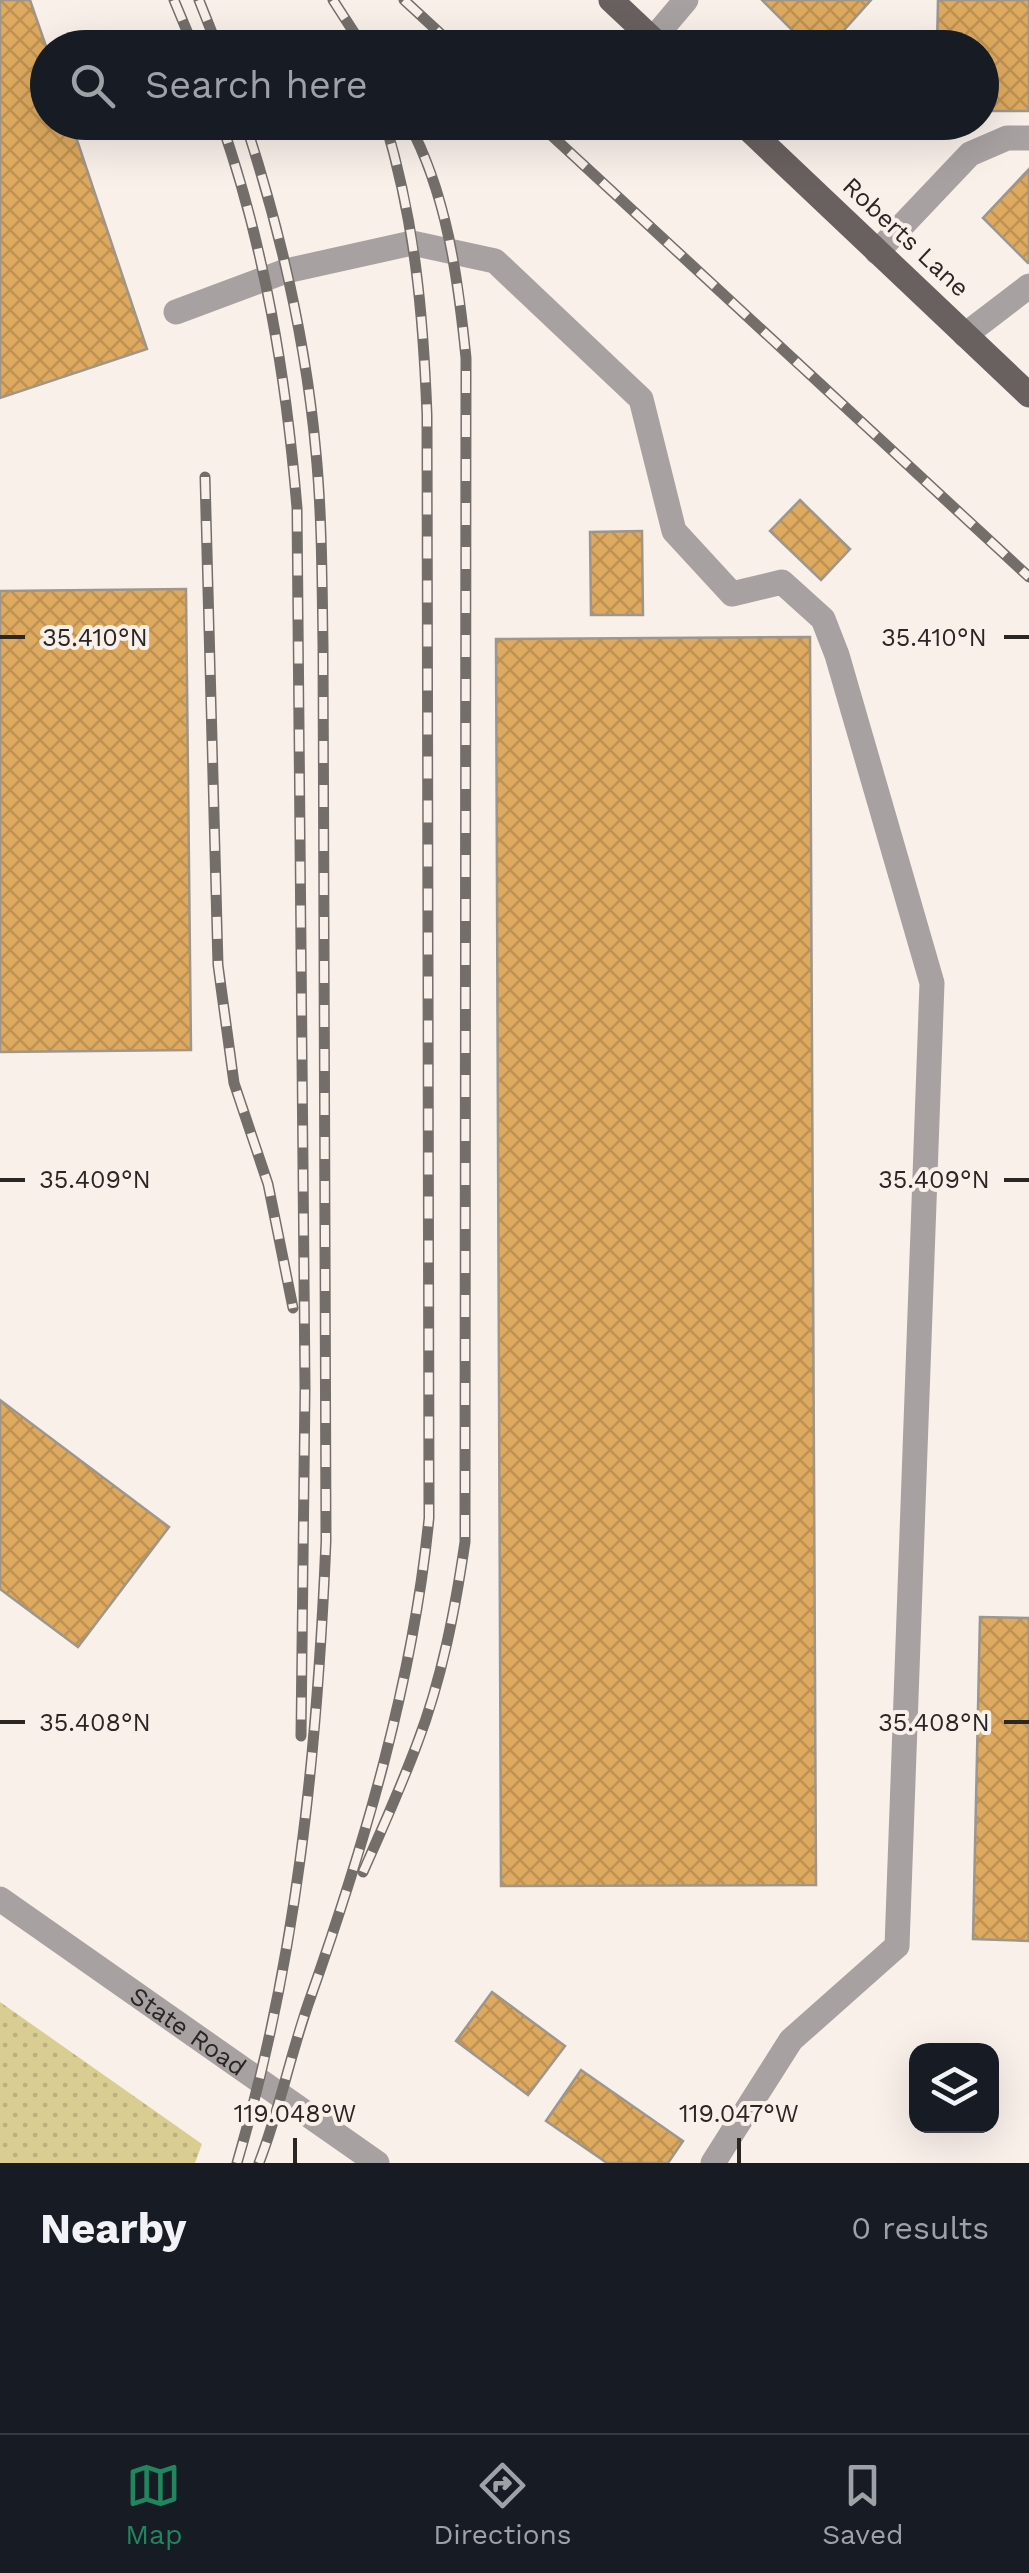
<!DOCTYPE html>
<html lang="en">
<head>
<meta charset="utf-8">
<style>
  body { margin:0; font-family:"Work Sans",sans-serif; background:#242831; color:#f1f3f6 }
  .controls { position:absolute; right:30px; bottom:30px; display:grid; overflow:hidden; border-radius:20px; box-shadow:0 10px 40px #0002 }
  .controls button { width:90px; height:90px; display:grid; place-items:center; padding:0; border:0; border-bottom:2px solid #363941; background:#171b24; color:#f1f3f6; font:50px sans-serif }
  .list { margin:0; padding:0; list-style:none }
  h2 { display:flex; justify-content:space-between; align-items:center; height:130px; margin:0; padding:0 40px; font-size:42px }
  h2 small { font-size:32px; font-weight:400; color:#9ea1a6 }
  .icon { flex:none; width:55px; height:55px; fill:none; stroke:currentColor; stroke-width:2; stroke-linecap:round; stroke-linejoin:round }
  .map { position:relative; flex:none; width:1029px; height:2163px; overflow:hidden }
  .search { position:absolute; background:#171b24; box-shadow:0 10px 40px #0002; left:30px; right:30px; top:30px; height:110px; display:flex; align-items:center; gap:25px; box-sizing:border-box; padding:0 35px; border-radius:55px; color:#9ea1a6; font-size:38px }
  .sheet { height:270px; background:#171b24 }
  nav { display:flex; justify-content:space-around; align-items:center; box-sizing:border-box; height:140px; border-top:2px solid #363941; background:#171b24; font-size:28px; color:#9ea1a6 }
  nav a { display:grid; justify-items:center; gap:5px }
  nav .on { color:#21855e }
  .map>svg:first-child { display:block }
  .green { fill:url(#green-dots) }
  .building { fill:url(#building-cross-hatch); stroke:#9c968e; stroke-width:2.5 }
  .lines { fill:none; stroke-linecap:round; stroke-linejoin:round }
  .minor { stroke:#a7a2a1; stroke-width:25 }
  .major { stroke:#69615f; stroke-width:25 }
  .rail-casing { stroke:#736e6a; stroke-width:11 }
  .rail { stroke:#faf0ea; stroke-width:8; stroke-dasharray:22; stroke-linecap:butt }
  .ticks { fill:none; stroke:#292624; stroke-width:4 }
  .labels { text-anchor:middle; dominant-baseline:central; stroke-width:8; stroke-linejoin:round; paint-order:stroke }
  .street-label { font-size:25px; fill:#292624; stroke:#faf0ea }
  .ticks-label { font-size:25px; text-anchor:middle; fill:#292624; stroke:#faf0ea; stroke-width:8; stroke-linejoin:round; paint-order:stroke }
</style>
</head>
<body>
<div class="map">
<svg width="1029" height="2163" viewBox="0 0 1029 2163">
  <defs>
    <pattern id="green-dots" width="8" height="8" patternUnits="userSpaceOnUse" patternTransform="scale(2.5)"><rect width="8" height="8" fill="#dacd92"/><path d="M2 2h.1M6 6h.1" fill="none" stroke="#bbb07e" stroke-width="1.8" stroke-linecap="round"/></pattern>
    <pattern id="building-cross-hatch" width="8" height="8" patternUnits="userSpaceOnUse" patternTransform="scale(2.5)"><rect width="8" height="8" fill="#deaa5f"/><path d="M0 0l8 8M0 8l8-8" fill="none" stroke="#be9252"/></pattern>
  </defs>
  <rect width="100%" height="100%" fill="#faf0ea"/>
  <path class="green" d="M0,2002l202,142 -7,19h-195z"/>
  <g class="building">
    <path d="M0,0h30l18,52v70h23l76,227 -147,49z"/>
    <path d="M762,0h109l-43,48h-18z"/>
    <path d="M938,0h91v111h-47v-63h-45z"/>
    <path d="M1029,169v94h-1l-45,-45z"/>
    <path d="M800,500l50,49 -29,31 -51,-49z"/>
    <path d="M642,531l1,84h-52l-1,-83z"/>
    <path d="M186,589l5,461 -191,2v-461z"/>
    <path d="M810,637l6,1248 -315,1 -5,-1247z"/>
    <path d="M0,1400l169,127 -91,120 -78,-58z"/>
    <path d="M980,1617l49,1v323l-56,-2z"/>
    <path d="M492,1992l73,54 -37,49 -72,-54z"/>
    <path d="M581,2070l102,71 -15,22h-61l-61,-42z"/>
  </g>
  <g class="lines">
    <g class="minor">
      <path d="M653,39l33,-39"/>
      <path d="M877,252l93,-98 37,-16h22"/>
      <path d="M176,312l110,-41 126,-28 83,18 146,138 33,132 58,63 50,-12 41,37 14,36 95,328 -35,963 -106,94 -78,123"/>
      <path d="M965,335l64,-49"/>
      <path id="s1" d="M0,1899l377,264"/>
    </g>
    <g class="major">
      <path d="M611,0l51,48"/>
      <path d="M741,122l288,273"/>
    </g>
    <g class="rail-casing">
      <g id="rail">
        <path d="M174,0l20,48"/>
        <path d="M199,0l19,48"/>
        <path d="M333,0l31,48"/>
        <path d="M404,0l52,48"/>
        <path d="M221,122c44,126 65,254 76,386l8,880 -4,348"/>
        <path d="M537,122l492,455"/>
        <path d="M205,477l13,488 16,118 34,101 25,124"/>
        <path d="M363,1872c19,-43 38,-85 54,-128 25,-65 38,-134 48,-202l1,-1184c-8,-80 -19,-164 -58,-236"/>
        <path d="M237,2163c60,-204 80,-409 89,-622l-3,-896c-1,-64 -1,-129 -7,-192 -10,-112 -36,-224 -71,-331"/>
        <path d="M259,2163c21,-54 32,-112 52,-167 54,-153 102,-315 118,-478l-2,-1103c-4,-104 -12,-192 -42,-293"/>
      </g>
    </g>
    <use href="#rail" class="rail"/>
  </g>
  <path class="ticks" d="M0,637h25M1004,637h25M0,1180h25M1004,1180h25M0,1722h25M1004,1722h25M295,2138v25M739,2138v25"/>
  <g class="labels">
    <g class="street-label">
      <text transform="translate(906 237) rotate(43)">Roberts Lane</text>
      <text stroke="none"><textPath href="#s1" startOffset="230">State Road</textPath></text>
    </g>
  </g>
  <g class="ticks-label">
    <text x="95" y="646">35.410°N</text>
    <text x="934" y="646">35.410°N</text>
    <text x="95" y="1188">35.409°N</text>
    <text x="934" y="1188">35.409°N</text>
    <text x="95" y="1731">35.408°N</text>
    <text x="934" y="1731">35.408°N</text>
    <text x="295" y="2122">119.048°W</text>
    <text x="739" y="2122">119.047°W</text>
  </g>
</svg>
<div class="controls">
<button><svg class="icon" aria-label="layers" viewBox="0 0 24 24"><path d="M12 4l9 5-9 5-9-5zM3 14l9 5 9-5"/></svg></button>
</div>
<div class="search"><svg class="icon" aria-label="search" viewBox="0 0 24 24"><circle cx="10" cy="10" r="6"/><path d="M15 15l6 6"/></svg>Search here</div>
</div>
<section class="sheet">
<h2>Nearby<small>0 results</small></h2>
<ul class="list">
</ul>
</section>
<nav>
<a class="on"><svg class="icon" aria-label="map" viewBox="0 0 24 24"><path d="M3 6l6-2 6 2 6-2v14l-6 2-6-2-6 2zM9 4v14M15 6v14"/></svg>Map</a>
<a><svg class="icon" aria-label="directions" viewBox="0 0 24 24"><path d="M12 3l9 9-9 9-9-9zM9 14v-3h6M13 9l2 2-2 2"/></svg>Directions</a>
<a><svg class="icon" aria-label="saved" viewBox="0 0 24 24"><path d="M7 4h10v16l-5-4-5 4z"/></svg>Saved</a>
</nav>
</body>
</html>
